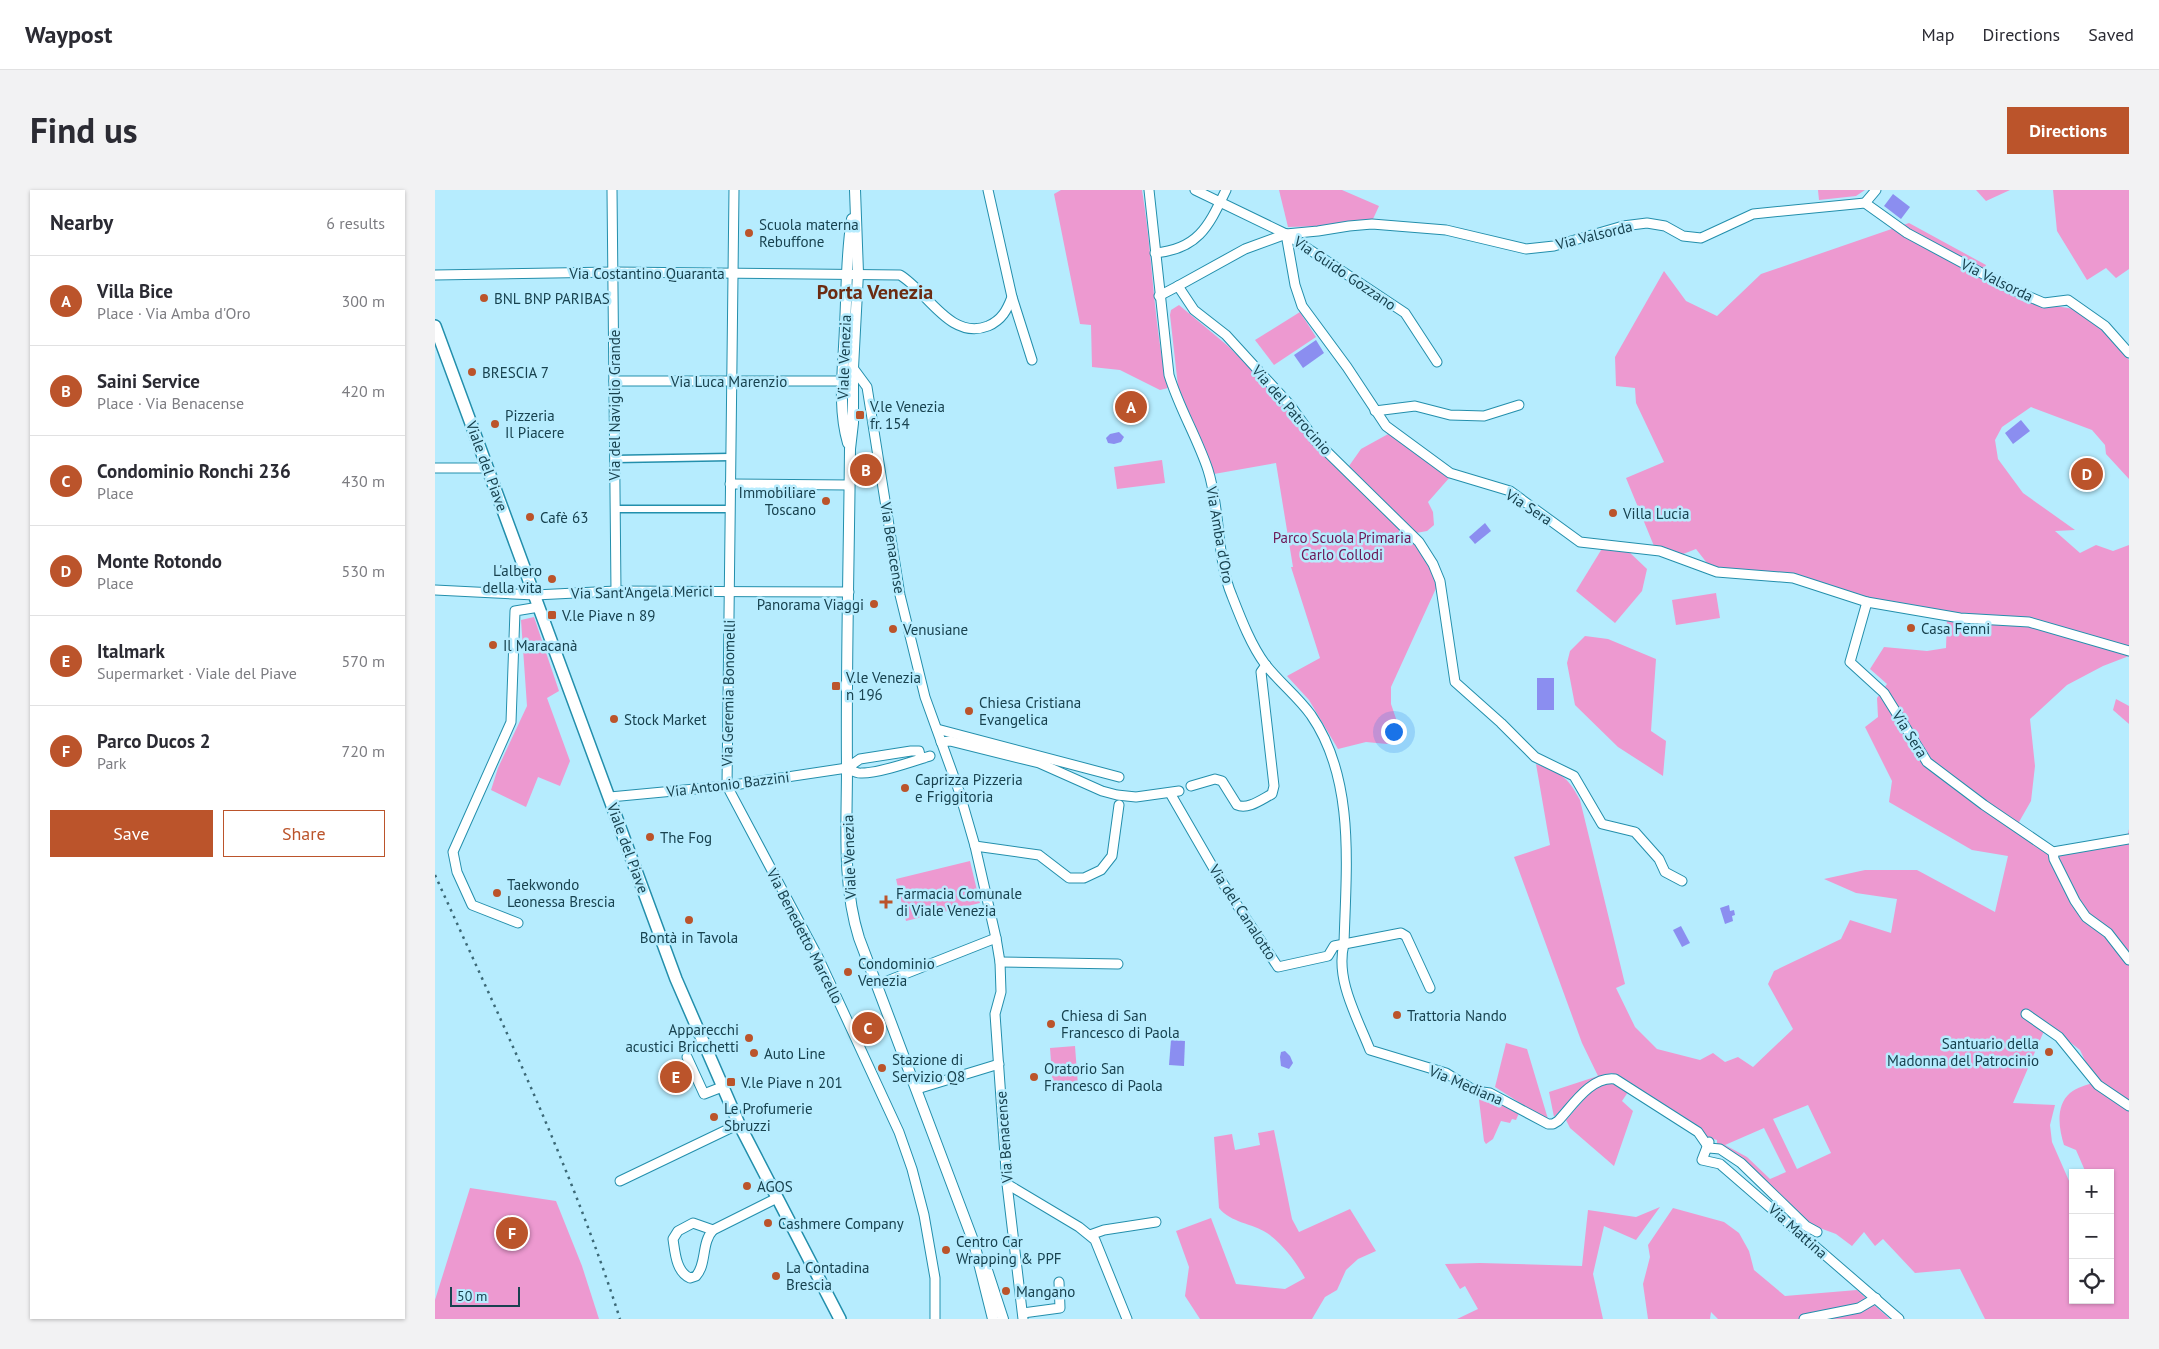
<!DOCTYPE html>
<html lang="en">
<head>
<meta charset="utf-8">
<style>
  body { margin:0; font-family:"PT Sans",sans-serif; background:#f2f2f3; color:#2b2b33 }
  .controls { position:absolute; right:15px; bottom:15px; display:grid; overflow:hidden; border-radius:0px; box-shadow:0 1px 4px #0004 }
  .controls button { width:45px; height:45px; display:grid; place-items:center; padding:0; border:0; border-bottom:1px solid #e1e1e2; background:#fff; color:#2b2b33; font:25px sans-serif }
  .scale { position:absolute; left:15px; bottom:12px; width:70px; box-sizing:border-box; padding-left:5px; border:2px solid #18424f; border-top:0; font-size:14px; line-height:18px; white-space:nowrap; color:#18424f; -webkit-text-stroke:4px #b6ecfe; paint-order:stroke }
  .you { position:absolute; left:958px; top:541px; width:18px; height:18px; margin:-12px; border:4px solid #fff; border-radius:50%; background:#1a73e8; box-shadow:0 0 0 8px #1a73e833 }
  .badge { display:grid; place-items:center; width:32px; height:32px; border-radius:50%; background:#bb542b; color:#fff; font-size:16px; font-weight:700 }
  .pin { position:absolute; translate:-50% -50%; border:2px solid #fff; box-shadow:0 1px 5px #0006 }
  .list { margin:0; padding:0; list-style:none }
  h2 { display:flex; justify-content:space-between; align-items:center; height:65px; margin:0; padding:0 20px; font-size:21px }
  h2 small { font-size:16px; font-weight:400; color:#7c7c81 }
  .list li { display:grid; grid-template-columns:32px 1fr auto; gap:15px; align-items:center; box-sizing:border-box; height:90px; padding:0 20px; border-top:1px solid #e1e1e2 }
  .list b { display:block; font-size:19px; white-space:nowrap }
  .list p { margin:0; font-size:16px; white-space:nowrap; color:#7c7c81 }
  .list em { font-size:16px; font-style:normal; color:#7c7c81 }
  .actions { display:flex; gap:10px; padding:15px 20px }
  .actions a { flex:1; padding:11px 0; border:1px solid #bb542b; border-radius:0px; text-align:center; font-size:18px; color:#bb542b }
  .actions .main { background:#bb542b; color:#fff }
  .icon { flex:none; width:28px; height:28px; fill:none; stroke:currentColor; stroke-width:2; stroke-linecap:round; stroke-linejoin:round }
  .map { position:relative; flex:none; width:1694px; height:1129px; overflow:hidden; border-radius:0px }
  header { display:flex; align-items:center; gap:30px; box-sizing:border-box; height:70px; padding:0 25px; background:#fff; border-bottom:1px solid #e1e1e2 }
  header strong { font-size:24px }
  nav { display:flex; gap:28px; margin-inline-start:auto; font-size:18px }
  .intro { display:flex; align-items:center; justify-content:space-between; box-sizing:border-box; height:120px; padding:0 30px }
  h1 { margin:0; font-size:35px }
  .button { padding:12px 22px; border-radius:0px; background:#bb542b; color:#fff; font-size:18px; font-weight:700 }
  main { display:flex; gap:30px; padding:0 30px }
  aside { flex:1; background:#fff; border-radius:0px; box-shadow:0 1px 4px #0004 }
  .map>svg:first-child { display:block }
  .green { fill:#ed99d0; fill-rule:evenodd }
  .water { fill:#8b8ef0 }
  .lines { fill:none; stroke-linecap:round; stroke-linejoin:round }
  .pedestrian-casing { stroke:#238fac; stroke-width:9 }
  .minor-casing { stroke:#238fac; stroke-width:11 }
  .tertiary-casing { stroke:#238fac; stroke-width:12 }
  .secondary-casing { stroke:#238fac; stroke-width:14 }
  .pedestrian { stroke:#fff; stroke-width:6 }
  .minor { stroke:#fff; stroke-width:9 }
  .tertiary { stroke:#fff; stroke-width:10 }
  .secondary { stroke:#fff; stroke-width:11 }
  .rail { stroke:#3c6977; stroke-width:2.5; stroke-dasharray:2.5 5; stroke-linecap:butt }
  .poi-dot { fill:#bb542b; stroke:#b6ecfe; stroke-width:2 }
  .labels { text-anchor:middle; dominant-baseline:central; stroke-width:5; stroke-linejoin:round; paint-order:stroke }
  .poi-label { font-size:15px; fill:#18424f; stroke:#b6ecfe; text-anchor:start }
  .street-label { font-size:15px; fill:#18424f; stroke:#b6ecfe }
  .park-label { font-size:15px; fill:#6d1756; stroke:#b6ecfe }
  .district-label { font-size:20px; font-weight:bold; fill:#6c2b11; stroke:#b6ecfe }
</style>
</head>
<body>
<header>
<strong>Waypost</strong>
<nav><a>Map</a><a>Directions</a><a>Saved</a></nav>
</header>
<div class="intro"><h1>Find us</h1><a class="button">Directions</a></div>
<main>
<aside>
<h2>Nearby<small>6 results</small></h2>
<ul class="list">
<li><span class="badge">A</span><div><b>Villa Bice</b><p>Place · Via Amba d'Oro</p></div><em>300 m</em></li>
<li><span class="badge">B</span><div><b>Saini Service</b><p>Place · Via Benacense</p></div><em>420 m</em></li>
<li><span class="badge">C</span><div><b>Condominio Ronchi 236</b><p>Place</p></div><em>430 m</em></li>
<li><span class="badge">D</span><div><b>Monte Rotondo</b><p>Place</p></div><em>530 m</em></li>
<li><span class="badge">E</span><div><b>Italmark</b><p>Supermarket · Viale del Piave</p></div><em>570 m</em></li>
<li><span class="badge">F</span><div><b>Parco Ducos 2</b><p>Park</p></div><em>720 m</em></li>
</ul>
<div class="actions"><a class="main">Save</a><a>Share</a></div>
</aside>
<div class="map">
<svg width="1694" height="1129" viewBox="0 0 1694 1129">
  <rect width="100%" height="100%" fill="#b6ecfe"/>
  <g class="green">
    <path d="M626,0h81c11,66 11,133 26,198l-8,2 -40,-20 -28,-3 -1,-42 -11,-1 -26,-130z"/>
    <path d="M844,0h63l37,16 -6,13 -46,7 -39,1z"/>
    <path d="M1383,0h47l-9,6 -37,4z"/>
    <path d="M1541,0h34l-24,11z"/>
    <path d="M1618,0h76v79l-13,9 -10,-10 -19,12 -30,-49z"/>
    <path d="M1474,33l77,42 -6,14 57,24 37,6 31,20 24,31v119l-23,-25 -1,-9 -13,-15 -61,-23 -29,20 -7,13 3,19 25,34 52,37 -20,1 25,22 16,-8 17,6 16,-6v103l-100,-30 -70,-3 -90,-16 -76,-23 -75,-8 -11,-5 -11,-14 -18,7 -24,-10 -28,-68 38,-16 -28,-59 -1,-15 -19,-2 -1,-29 49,-86 22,30 31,15 44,-42z"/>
    <path d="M744,115l49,41 57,57 136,147 17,34 -47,103v17l12,35 -16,5 -21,-2 -28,7 -29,-49 -22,-24 33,-18 -29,-91h2l-17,-104 -62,11 -36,-88 -8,-71 1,-5z"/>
    <path d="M865,122l16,25 -42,28 -19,-25z"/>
    <path d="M955,243l60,44 -22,25 5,10 1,13 -7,6 -11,2 -67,-67 12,-17z"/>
    <path d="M727,270l3,23 -48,6 -3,-22z"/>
    <path d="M1168,357l24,3 20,19 -5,22 -27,32 -39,-32z"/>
    <path d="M1281,403l4,25 -44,7 -4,-25z"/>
    <path d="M99,427l25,74 -12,7 23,63 -10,25 -22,-9 -12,30 -35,-17 7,-22 29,-62 -6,-86z"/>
    <path d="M1512,429l81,6 101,31 -26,10 -36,19 -37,34 5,47 -4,35 -12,21 30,32 78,-16 2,-9v490h-144l-25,-50 -45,4 -32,-34 -8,7 -11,-14 -12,14 -16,-12 -27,-10 -92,-78v-6l-19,-5 -86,-62c-25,7 -40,25 -58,44l-5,-25 49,-16 -16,-33 -68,-186 36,-12 -14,-81c24,8 32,13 44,36l45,184 -9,4 19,39 22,22 43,11 13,-7 12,9 13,-5 15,10 40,-38 -25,-45 6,-13 67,-32 9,-19 41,13 6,-34 -41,-6 -32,-14 41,-9h52l78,42 13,-56 -36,-6 -83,-48 3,-21 -27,-54 13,-10 -1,-19 10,-14 -17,-15 14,-22 43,4 19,-3zM1612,834l33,26 15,32c-8,3 -18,5 -25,11 -15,13 -11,36 -6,52l12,5 10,23h24v127h-37v-110l-21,-48 -2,-17 5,-20 -42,-2zM1373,915l23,48 -34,16 -24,-50zM1329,938l22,44 -16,7 -23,-22 -22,-12z"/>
    <path d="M1150,446l23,3 48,20 -5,72 15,10 -3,35 -45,-29 -43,-42 -8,-42 3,-12z"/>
    <path d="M1681,509l13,7v18l-16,-14z"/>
    <path d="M535,671l10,42 -74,18 -10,-42z"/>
    <path d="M1071,853l21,6 21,70h-3l-50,-32z"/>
    <path d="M640,856l3,40 -25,2 -3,-40z"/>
    <path d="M1171,892h7l15,10 -6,9 11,10 -19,55 -44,-38 -4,-8 27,-31z"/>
    <path d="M1046,906h6l32,17 -3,7 -4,-1 -2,4 -9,-2 -8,18 -7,5 -2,-3 -5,-41z"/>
    <path d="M839,940l18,89 7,13 51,-23 26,42 -18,8 -12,11 -9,20 -12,7 -13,22h-112l-15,-23 4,-29 -13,-36 35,-13 25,66 49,5 20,-11c-9,-16 -22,-34 -38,-45 -15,-10 -36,-10 -48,-25l-5,-71 18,-3 3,16 25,-5 -2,-12z"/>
    <path d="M35,998l86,13 26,65 17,53h-164v-19z"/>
    <path d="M1225,1017l-24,33 -32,-14 -11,48 10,45h-146l21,-10 -13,-23 -5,3 -15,-25 35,-1 102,3 6,-56 48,7z"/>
    <path d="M1238,1018l51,14 15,11 10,18 5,19 31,26 72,-6 33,29h-172l-7,-7 -1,7h-62l-5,-35 7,-27 -2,-12z"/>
  </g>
  <g class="water">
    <path d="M1458,4l17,13 -9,12 -17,-13z"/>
    <path d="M881,150l8,13 -21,15 -9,-13z"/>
    <path d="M1586,230l9,11 -17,13 -8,-11z"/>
    <path d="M684,242l5,5 -3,5 -7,2 -6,-1 -2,-5 4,-4z"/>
    <path d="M1050,333l6,8 -16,13 -6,-7z"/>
    <rect x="1102" y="488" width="17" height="32"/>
    <path d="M1294,715l1,6 4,-1 1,5 -3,1 1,5 -8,3 -5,-16z"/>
    <path d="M1246,736l9,17 -8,4 -9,-17z"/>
    <path d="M736,850l14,1 -1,25 -15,-1z"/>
    <path d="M850,861l5,5 3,7 -4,6 -8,-3 -1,-9 1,-5z"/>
  </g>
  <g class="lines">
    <g class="pedestrian-casing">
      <g id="pedestrian">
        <path d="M180,269l115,-2"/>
        <path d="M180,319h115"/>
      </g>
    </g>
    <g class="minor-casing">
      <g id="minor">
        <path d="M177,0l4,401"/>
        <path d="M299,0l-7,596 91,171 81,175 13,37 12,46 11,63v41"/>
        <path d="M553,0l24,107 20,63"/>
        <path d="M714,0l20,185c10,33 28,62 39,95 13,40 8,88 24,126 9,23 19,49 33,68 14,18 32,32 46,51 45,65 35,154 33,229 -9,35 13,73 26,106l76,23 29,18 15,2 58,31h5l5,-3c15,-16 33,-45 57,-42l83,53 11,16 11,1 21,14 65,63 11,6"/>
        <path d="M760,0l91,44 119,79 32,49"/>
        <path d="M1430,13l11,-13"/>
        <path d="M851,44l9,51 7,21 45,61 39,59 64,47 60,18 70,51 80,9 57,21 76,6 74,24 93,16 69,4 100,29"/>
        <path d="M720,63c44,-4 54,-28 71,-63"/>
        <path d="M0,85l178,-3 287,3c27,16 50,66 88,51 14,-6 19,-16 24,-29"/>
        <path d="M743,96l67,-37 41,-15 32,-3 31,-5 23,-2 74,6 80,19 28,-3 69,-20 24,-3 18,3 18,10 18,2 52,-24 112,-11 42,30 106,57 31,13 24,-3 37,26 24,27"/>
        <path d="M724,106l19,-10 16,24 32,25 64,70 25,35 104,102 14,22 7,17 15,101 46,41 34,34 39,19 28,48 33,8 24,27 6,13 17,9"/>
        <path d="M418,178l14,19 33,208 25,102 34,94 16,55 21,92 4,24 1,30 -6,22 12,170 16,135"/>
        <path d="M179,191h229"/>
        <path d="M940,221l40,-5 35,9 34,1 35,-11"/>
        <path d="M0,278h53"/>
        <path d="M295,294l119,1"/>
        <path d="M0,400l100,5 81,-4 233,1"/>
        <path d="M1432,412l-17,60 34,31 43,69 57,43 69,47 76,-13"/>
        <path d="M502,539l182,48"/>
        <path d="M506,552l9,-1 89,22 63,28 15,4 19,2 43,-6"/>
        <path d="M486,569l-2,-8h-8l-51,8 -13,9c4,2 10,6 15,5 18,0 49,-11 68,-17"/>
        <path d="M756,596l24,-7 7,2 15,24c11,5 25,-6 35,-11l2,-8 -13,-114 5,-7"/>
        <path d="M735,603l48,83 60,91 50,-11 6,-10 67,-13 5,3 24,52"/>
        <path d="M175,607l117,-11 120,-18"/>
        <path d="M540,656l64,9 30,23h15l17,-8 11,-14 7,-51"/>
        <path d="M1618,662l1,7 21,42 11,16 22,16 21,27"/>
        <path d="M83,733l-46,-18 -15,-33 -4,-20 58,-130 4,-111 24,-4"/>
        <path d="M565,772l118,2"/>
        <path d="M442,795l119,-47"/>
        <path d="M1591,824l33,23 39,48 31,21"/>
        <path d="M252,867l17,37 18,-7"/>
        <path d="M482,899l82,-25"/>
        <path d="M1274,952l-7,18 18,4 179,155"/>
        <path d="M185,991l119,-57"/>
        <path d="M572,994l72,43 16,13 32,79"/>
        <path d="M258,1033l20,7c-12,13 -6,34 -17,46l-6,2c-14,-6 -15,-26 -17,-39l5,-8z"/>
        <path d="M278,1040l64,-32"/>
        <path d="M655,1045l14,-5 52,-8"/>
        <path d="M588,1123l37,-5 -1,-26"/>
        <path d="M1369,1129l55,-11 17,-10"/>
      </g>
    </g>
    <g class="tertiary-casing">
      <g id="tertiary">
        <path d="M420,0l3,83 -5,95v55l-3,26c-1,107 -4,213 -3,319 0,57 -5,116 12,170l115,305 19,76"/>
        <path d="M413,253c-11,-37 -4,-79 -3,-117 2,-36 1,-72 7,-107"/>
        <path d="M550,1074l18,55"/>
      </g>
    </g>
    <g class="secondary-casing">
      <path id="secondary" d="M0,136l241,653 63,145 101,195"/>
    </g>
    <use href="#pedestrian" class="pedestrian"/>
    <use href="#minor" class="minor"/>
    <use href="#tertiary" class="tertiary"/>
    <use href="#secondary" class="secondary"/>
    <path class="rail" d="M0,685c66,146 136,291 185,444"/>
  </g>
  <g class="poi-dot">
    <circle cx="314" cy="43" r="5"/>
    <circle cx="49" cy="108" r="5"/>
    <circle cx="37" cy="182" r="5"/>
    <rect x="420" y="220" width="10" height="10" rx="2.5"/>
    <circle cx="60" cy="234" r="5"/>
    <circle cx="391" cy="311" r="5"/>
    <circle cx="1178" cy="323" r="5"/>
    <circle cx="95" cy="327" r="5"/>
    <circle cx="117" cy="389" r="5"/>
    <circle cx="439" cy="414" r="5"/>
    <rect x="112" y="420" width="10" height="10" rx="2.5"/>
    <circle cx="1476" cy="438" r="5"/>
    <circle cx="458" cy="439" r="5"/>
    <circle cx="58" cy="455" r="5"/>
    <rect x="396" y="491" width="10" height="10" rx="2.5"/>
    <circle cx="534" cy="521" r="5"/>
    <circle cx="179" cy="529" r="5"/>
    <circle cx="470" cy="598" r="5"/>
    <circle cx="215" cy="647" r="5"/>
    <circle cx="62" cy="703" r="5"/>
    <path d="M448.5 704.5h5v5h5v5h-5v5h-5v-5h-5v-5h5z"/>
    <circle cx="254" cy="730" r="5"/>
    <circle cx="413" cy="782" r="5"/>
    <circle cx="962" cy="825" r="5"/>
    <circle cx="616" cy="834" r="5"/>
    <circle cx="314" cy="848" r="5"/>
    <circle cx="1614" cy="862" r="5"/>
    <circle cx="319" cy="863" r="5"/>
    <circle cx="447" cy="878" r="5"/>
    <circle cx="599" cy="887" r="5"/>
    <rect x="291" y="887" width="10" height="10" rx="2.5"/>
    <circle cx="279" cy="927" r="5"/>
    <circle cx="312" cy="996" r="5"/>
    <circle cx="333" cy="1033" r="5"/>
    <circle cx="511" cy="1060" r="5"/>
    <circle cx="341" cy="1086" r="5"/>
    <circle cx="571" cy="1101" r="5"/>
  </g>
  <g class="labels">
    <g class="poi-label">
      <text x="324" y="34">Scuola materna<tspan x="324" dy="17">Rebuffone</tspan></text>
      <text x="59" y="108">BNL BNP PARIBAS</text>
      <text x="47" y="182">BRESCIA 7</text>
      <text x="435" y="216">V.le Venezia<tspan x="435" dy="17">fr. 154</tspan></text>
      <text x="70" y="225">Pizzeria<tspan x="70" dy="17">Il Piacere</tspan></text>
      <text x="381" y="302" text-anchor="end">Immobiliare<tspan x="381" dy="17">Toscano</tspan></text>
      <text x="1188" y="323">Villa Lucia</text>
      <text x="105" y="327">Cafè 63</text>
      <text x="107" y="380" text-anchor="end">L'albero<tspan x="107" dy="17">della vita</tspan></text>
      <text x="429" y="414" text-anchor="end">Panorama Viaggi</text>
      <text x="127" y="425">V.le Piave n 89</text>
      <text x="1486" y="438">Casa Fenni</text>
      <text x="468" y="439">Venusiane</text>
      <text x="68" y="455">Il Maracanà</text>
      <text x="411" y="487">V.le Venezia<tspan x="411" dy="17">n 196</tspan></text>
      <text x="544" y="512">Chiesa Cristiana<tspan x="544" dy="17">Evangelica</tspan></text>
      <text x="189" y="529">Stock Market</text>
      <text x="480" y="589">Caprizza Pizzeria<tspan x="480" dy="17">e Friggitoria</tspan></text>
      <text x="225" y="647">The Fog</text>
      <text x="72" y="694">Taekwondo<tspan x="72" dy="17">Leonessa Brescia</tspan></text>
      <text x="461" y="703">Farmacia Comunale<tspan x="461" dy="17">di Viale Venezia</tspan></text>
      <text x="254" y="747" text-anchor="middle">Bontà in Tavola</text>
      <text x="423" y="773">Condominio<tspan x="423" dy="17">Venezia</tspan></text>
      <text x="626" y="825">Chiesa di San<tspan x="626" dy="17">Francesco di Paola</tspan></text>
      <text x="972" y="825">Trattoria Nando</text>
      <text x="304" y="839" text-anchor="end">Apparecchi<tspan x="304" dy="17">acustici Bricchetti</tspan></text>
      <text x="1604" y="853" text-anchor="end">Santuario della<tspan x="1604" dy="17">Madonna del Patrocinio</tspan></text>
      <text x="329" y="863">Auto Line</text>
      <text x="457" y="869">Stazione di<tspan x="457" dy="17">Servizio Q8</tspan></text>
      <text x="609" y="878">Oratorio San<tspan x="609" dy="17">Francesco di Paola</tspan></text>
      <text x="306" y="892">V.le Piave n 201</text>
      <text x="289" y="918">Le Profumerie<tspan x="289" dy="17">Sbruzzi</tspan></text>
      <text x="322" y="996">AGOS</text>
      <text x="343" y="1033">Cashmere Company</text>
      <text x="521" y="1051">Centro Car<tspan x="521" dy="17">Wrapping &amp; PPF</tspan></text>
      <text x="351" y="1077">La Contadina<tspan x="351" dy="17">Brescia</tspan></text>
      <text x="581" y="1101">Mangano</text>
    </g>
    <g class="street-label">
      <text transform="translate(1159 45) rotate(-14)">Via Valsorda</text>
      <text x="212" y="83">Via Costantino Quaranta</text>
      <text transform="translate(910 83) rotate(34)">Via Guido Gozzano</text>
      <text transform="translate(1562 90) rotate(26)">Via Valsorda</text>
      <text transform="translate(409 167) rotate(-88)">Viale Venezia</text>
      <text x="294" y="191">Via Luca Marenzio</text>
      <text transform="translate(179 215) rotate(-90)">Via del Naviglio Grande</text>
      <text transform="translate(857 220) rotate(49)">Via del Patrocinio</text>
      <text transform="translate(52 276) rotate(70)">Viale del Piave</text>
      <text transform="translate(1094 317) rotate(33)">Via Sera</text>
      <text transform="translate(785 345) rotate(80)">Via Amba d'Oro</text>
      <text transform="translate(458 358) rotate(81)">Via Benacense</text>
      <text transform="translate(207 402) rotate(-1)">Via Sant'Angela Merici</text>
      <text transform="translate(293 503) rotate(-89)">Via Geremia Bonomelli</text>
      <text transform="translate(1475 544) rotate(58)">Via Sera</text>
      <text transform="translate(293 594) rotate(-7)">Via Antonio Bazzini</text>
      <text transform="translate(193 658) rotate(70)">Viale del Piave</text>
      <text transform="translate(414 667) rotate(-92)">Viale Venezia</text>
      <text transform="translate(808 722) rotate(57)">Via del Canalotto</text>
      <text transform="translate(370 746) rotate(63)">Via Benedetto Marcello</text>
      <text transform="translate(1031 895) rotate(23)">Via Mediana</text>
      <text transform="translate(569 947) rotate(-94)">Via Benacense</text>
      <text transform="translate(1363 1041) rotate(42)">Via Mattina</text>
    </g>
    <g class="park-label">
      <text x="907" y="347">Parco Scuola Primaria<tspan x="907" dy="17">Carlo Collodi</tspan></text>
    </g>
    <g class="district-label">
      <text x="440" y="102">Porta Venezia</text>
    </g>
  </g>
</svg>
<div class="controls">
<button>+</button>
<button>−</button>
<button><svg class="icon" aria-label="locate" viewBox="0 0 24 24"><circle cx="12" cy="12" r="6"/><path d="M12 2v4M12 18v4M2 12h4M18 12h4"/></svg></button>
</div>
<div class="scale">50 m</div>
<div class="you"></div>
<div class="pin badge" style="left:696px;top:217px">A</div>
<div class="pin badge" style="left:431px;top:280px">B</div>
<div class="pin badge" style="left:433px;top:838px">C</div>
<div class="pin badge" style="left:1652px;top:284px">D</div>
<div class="pin badge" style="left:241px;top:887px">E</div>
<div class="pin badge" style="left:77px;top:1043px">F</div>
</div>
</main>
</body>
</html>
